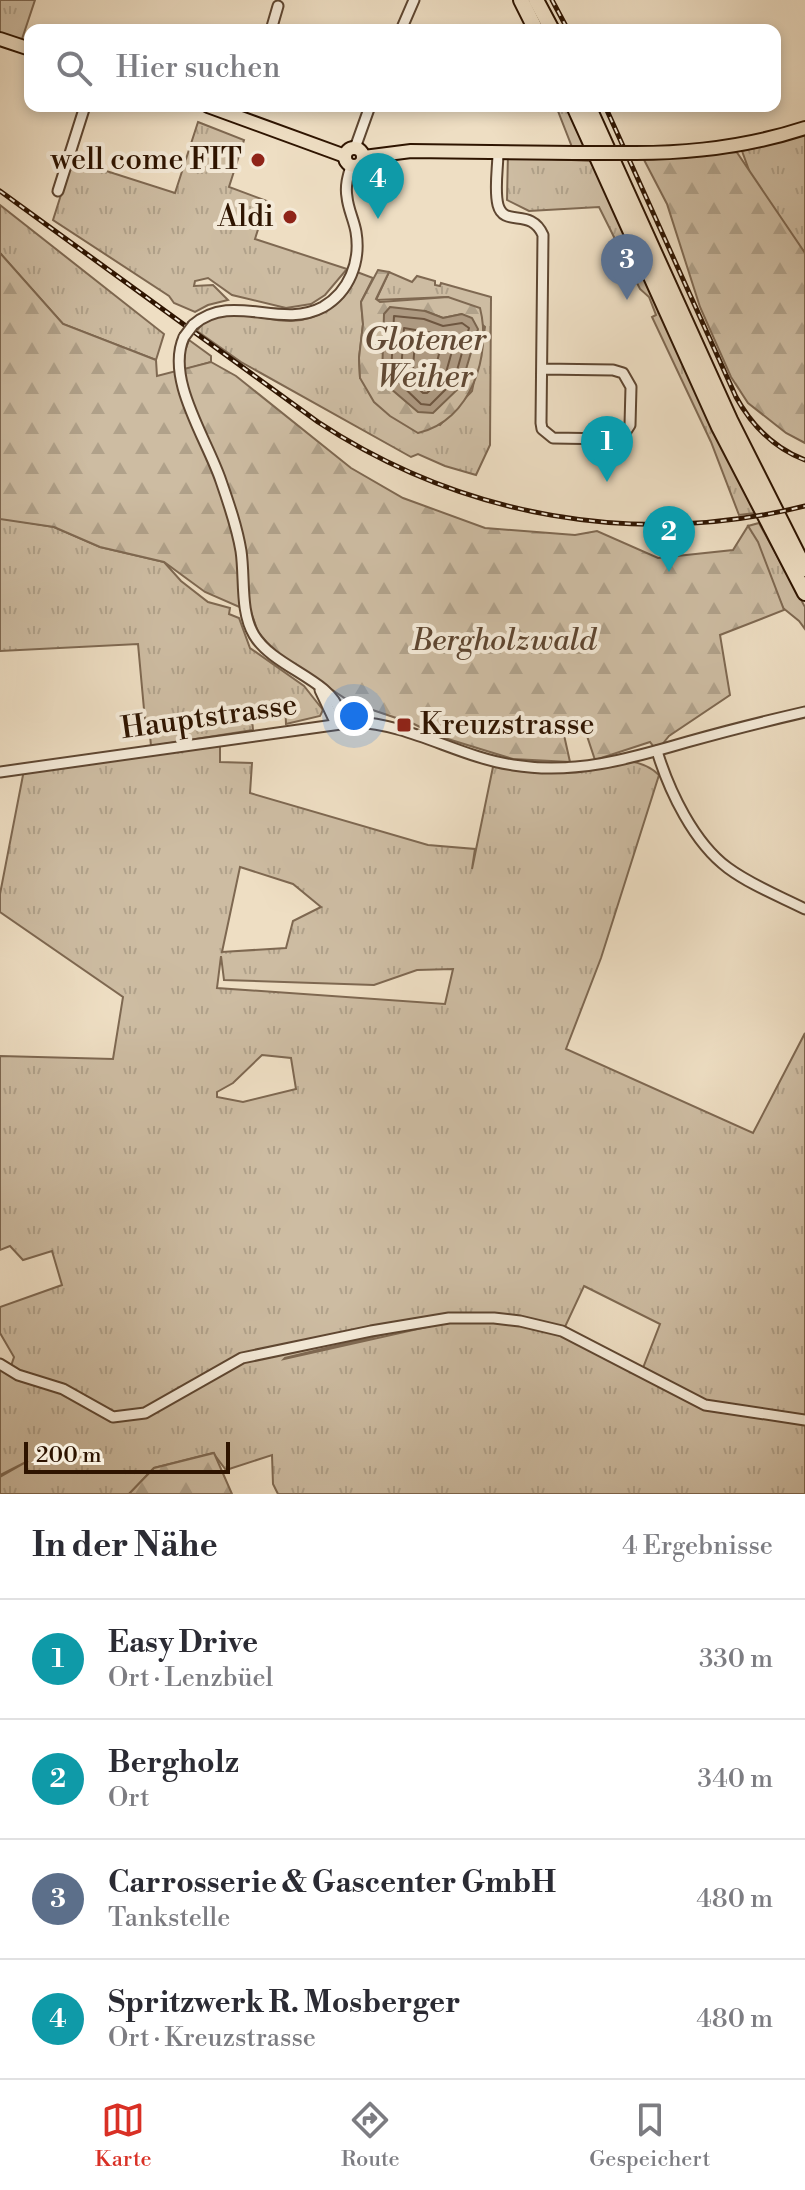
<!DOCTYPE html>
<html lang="de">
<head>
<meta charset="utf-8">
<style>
  body { margin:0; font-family:"Libre Bodoni",serif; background:#f2f2f3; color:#2b2b33 }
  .scale { position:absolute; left:24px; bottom:20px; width:206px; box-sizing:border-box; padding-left:8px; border:4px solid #2e1400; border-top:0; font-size:22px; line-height:28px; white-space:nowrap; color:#2e1400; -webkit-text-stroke:6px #f4ead8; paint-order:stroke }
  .you { position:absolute; left:354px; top:716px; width:28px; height:28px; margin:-20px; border:6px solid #fff; border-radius:50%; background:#1a73e8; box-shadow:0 0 0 12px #1a73e833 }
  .badge { display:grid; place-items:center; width:52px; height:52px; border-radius:50%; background:#d93025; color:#fff; font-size:26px; font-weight:700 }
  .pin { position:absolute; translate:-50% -66px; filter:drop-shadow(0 2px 4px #0008) }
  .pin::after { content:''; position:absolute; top:42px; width:28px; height:24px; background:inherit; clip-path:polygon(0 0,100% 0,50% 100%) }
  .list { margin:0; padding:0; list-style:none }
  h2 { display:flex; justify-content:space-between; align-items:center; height:104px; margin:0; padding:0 32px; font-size:34px }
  h2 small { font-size:26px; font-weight:400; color:#7c7c81 }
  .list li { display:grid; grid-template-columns:52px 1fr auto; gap:24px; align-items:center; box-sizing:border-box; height:120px; padding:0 32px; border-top:2px solid #e1e1e2 }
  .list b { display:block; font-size:30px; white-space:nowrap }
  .list p { margin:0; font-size:26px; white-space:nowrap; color:#7c7c81 }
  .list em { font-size:26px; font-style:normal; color:#7c7c81 }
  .icon { flex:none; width:44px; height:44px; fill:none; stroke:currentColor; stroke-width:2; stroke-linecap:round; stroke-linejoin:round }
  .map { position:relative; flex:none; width:805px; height:1494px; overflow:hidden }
  .search { position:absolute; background:#fff; box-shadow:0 4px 12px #0003; left:24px; right:24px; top:24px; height:88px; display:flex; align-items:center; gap:20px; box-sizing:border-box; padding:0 28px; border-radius:16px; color:#7c7c81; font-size:30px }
  .sheet { height:584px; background:#fff }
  nav { display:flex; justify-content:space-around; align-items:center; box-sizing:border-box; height:112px; border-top:2px solid #e1e1e2; background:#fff; font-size:22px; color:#7c7c81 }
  nav a { display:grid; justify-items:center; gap:4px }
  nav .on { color:#d93025 }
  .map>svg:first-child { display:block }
  .grass { fill:url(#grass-tufts); stroke:#7e6851; stroke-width:2; fill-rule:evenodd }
  .forest { fill:url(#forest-firs); stroke:#7e6851; stroke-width:2; fill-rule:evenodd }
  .water { fill:#ad9981; stroke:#7a644d; stroke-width:2 }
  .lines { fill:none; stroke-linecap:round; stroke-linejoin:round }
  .shore { stroke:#6e5640; stroke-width:2 }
  .minor-casing { stroke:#5e4631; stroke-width:13 }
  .major-casing { stroke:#2e1400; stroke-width:16 }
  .highway-casing { stroke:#2e1400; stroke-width:18 }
  .minor { stroke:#f4ead8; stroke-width:9 }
  .major { stroke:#eedec3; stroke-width:12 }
  .highway { stroke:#eedec3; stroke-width:14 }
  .rail-casing { stroke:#2e1400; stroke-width:5 }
  .rail { stroke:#f4ead8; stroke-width:2; stroke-dasharray:6; stroke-linecap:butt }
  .minor-bridge-casing { stroke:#5e4631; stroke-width:13; stroke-linecap:butt }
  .major-bridge-casing { stroke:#2e1400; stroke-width:16; stroke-linecap:butt }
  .minor-bridge { stroke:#f4ead8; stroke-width:9 }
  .major-bridge { stroke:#eedec3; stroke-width:12 }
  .poi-dot { fill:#8f2418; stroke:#f4ead8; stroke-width:3 }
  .labels { text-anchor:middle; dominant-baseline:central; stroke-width:8; stroke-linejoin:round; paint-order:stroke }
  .poi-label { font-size:30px; fill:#2e1400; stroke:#f4ead8; text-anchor:end }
  .park-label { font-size:30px; font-style:italic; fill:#5e4631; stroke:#f4ead8 }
  .street-label { font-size:30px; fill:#2e1400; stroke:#f4ead8 }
  .water-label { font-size:32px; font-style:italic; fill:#614934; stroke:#f4ead8 }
</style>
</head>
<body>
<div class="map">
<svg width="805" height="1494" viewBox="0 0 805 1494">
  <defs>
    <pattern id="grass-tufts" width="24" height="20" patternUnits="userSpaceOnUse" patternTransform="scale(2)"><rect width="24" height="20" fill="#cdbca2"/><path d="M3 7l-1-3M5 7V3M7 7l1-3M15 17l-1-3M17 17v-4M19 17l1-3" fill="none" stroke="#b0a18a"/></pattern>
    <pattern id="forest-firs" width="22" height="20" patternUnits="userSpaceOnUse" patternTransform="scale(2)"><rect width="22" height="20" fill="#cdbca2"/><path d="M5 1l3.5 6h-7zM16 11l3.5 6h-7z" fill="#b0a18a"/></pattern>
  </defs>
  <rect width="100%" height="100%" fill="#eedec3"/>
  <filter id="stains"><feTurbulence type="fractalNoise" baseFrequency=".0025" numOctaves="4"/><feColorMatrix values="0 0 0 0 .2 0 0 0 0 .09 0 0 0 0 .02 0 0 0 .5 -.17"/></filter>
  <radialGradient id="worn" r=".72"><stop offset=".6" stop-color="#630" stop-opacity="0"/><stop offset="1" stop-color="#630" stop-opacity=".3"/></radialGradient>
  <g class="grass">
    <path d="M0,0h35l-14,42 -21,-8z"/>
    <path d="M556,106h10l19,41h-13z"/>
    <path d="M198,122l46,18 -15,47 38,14 -12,38 92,30 -22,26 -14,9 -25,4 -54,-13 -24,-17 -13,3 -1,5 19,-1 15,15 -20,5 -13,7 -21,-9 -5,-7 -116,-76 19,-60 103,33z"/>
    <path d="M805,132v122l-55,-81 -8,-22z"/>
    <path d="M508,152l5,5 78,4 101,223 63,129 -16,2 -28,-73 -59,-125 4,-2 -7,-18 -9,-8 -41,-82 -70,4 -22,-11z"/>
    <path d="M0,205l164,129 -8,26 -93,-36 -63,-71z"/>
    <path d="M357,272l16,6 -12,24 2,22 -4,34 1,20 80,47 32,-34 13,-64 -37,-30 -72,3 13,-28 23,10 5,-6 18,5v4l5,1 1,-3 50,14 -1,148 -14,30 -31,-9 -27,-12 -7,3 -170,-95 -44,-31c20,-33 65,-9 94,-10 30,-1 58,-20 66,-49z"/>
    <path d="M189,340l22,16v6l-28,8 2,-19z"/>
    <path d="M0,518l54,9 46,20 64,15 17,19 27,21 22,6 -1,6 10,4 11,30 54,38 19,24 -3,6 -34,8 -1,-22 -34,6 2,22 -102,16 -2,-23 -4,-3 -7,-76 -138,7z"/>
    <path d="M759,523l46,84v22l-6,-8 -16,-13 -35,-82z"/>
    <path d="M220,740v22l32,1 -2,30 178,52 47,4 -3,20 22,-107c12,2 25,5 37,6 38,2 98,-23 128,7l-58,183 -35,91 187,84 52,-100v461h-527l-5,-10 -1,-29 -46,15 -13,-17 -59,15 -25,26h-129v-17l28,-16 -28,14v-115l10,9 4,-12 -14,-24v-26l62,-22 -10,-34 -29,9 -13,-14 -10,4v-194l113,3 10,-62 -123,-85v-18l24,-124zM240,867l53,17 28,23 -28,14 -7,27 -64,4zM221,956l3,24 150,5 43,-15 36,-1 -8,35 -228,-16zM262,1055l29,3 5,31 -53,13 -26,-5v-5l16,-9zM584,1286l76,38 -19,49 -78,-42zM443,1320l-12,6 -147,33 1,-1z"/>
  </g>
  <g class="forest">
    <path d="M736,151l69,102v190l-19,-10 -38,-30 -17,-26 -31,-70 -33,-103 -25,-48 65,-1z"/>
    <path d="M0,253l63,71 93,36 1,16 54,-14 25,14 115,92 52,30 82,30 90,7 22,-4 61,27 75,-8 15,-24 10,16 26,68 -64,25 10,60 -61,41 -12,15 -7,-9 -55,18 -10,-30 -21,5 6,27 -57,-3 -75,-23 -24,-12 -62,-21 -77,-51 -17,-20 -7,-20 -46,-20 -41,-30 -64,-15 -46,-20 -54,-8z"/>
    <path d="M378,270l11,2 -13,27 4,3 68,-5 32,11c12,47 -9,113 -62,125l-28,-17 -16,-14 -14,-24 -1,-20 4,-34 -2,-22zM425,311l18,7 19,-4 -80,63z"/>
    <path d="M214,1453l18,41h-103l25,-26z"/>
  </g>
  <path class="water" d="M390,307l35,4 18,7 19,-4 10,4 6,11 -17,57 -28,27 -15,-1 -28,-24 -8,-11 2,-63z"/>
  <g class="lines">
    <g class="shore">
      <path d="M394,316l30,3 19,7 19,-3 7,5 -15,53 -24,24 -9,-1 -30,-29z"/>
      <path d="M404,328l52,9 -11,39 -18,17h-4l-22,-21z"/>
      <path d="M415,341l25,9 -5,20 -9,7 -13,-9z"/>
    </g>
    <g class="minor-casing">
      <g id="minor">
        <path d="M271,30l7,-24"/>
        <path d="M401,30l13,-30"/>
        <path d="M355,148l15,-42"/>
        <path d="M498,152c0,16 -4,38 0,53 6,23 33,2 45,30l-2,188 1,6 11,9 60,1 10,-3 7,-11 1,-38 -8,-14 -10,-3 -71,-1"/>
        <path d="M58,191l27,-85"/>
        <path d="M193,325c39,-34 87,5 130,-18 26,-15 38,-45 33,-75 -2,-12 -8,-23 -9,-35 -2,-11 1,-21 4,-31"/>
        <path d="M184,337c-19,42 23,102 37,144 8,23 16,46 20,70 4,27 -1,61 13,84 19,32 77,45 85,76l-3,13"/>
        <path d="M320,690l16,34"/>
        <path d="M657,751c12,40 37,92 71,117 23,17 51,28 77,41"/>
        <path d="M0,772l355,-50c55,2 104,35 158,43 61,10 116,-6 174,-23 39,-11 79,-21 118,-30"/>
        <path d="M0,1364l18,11 45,14 50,28 32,-4 97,-55 129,-27 78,-13h45l26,3 42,10 143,74 100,15"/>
      </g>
    </g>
    <g class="major-casing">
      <g id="major">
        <path d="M0,39l30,10"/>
        <path d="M208,106l137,50"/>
        <circle cx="354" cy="157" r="9"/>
        <path d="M636,153c58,0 114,-7 169,-25"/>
        <path d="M364,157l47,-6 163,2"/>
      </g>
    </g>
    <g class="highway-casing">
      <g id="highway">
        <path d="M521,0l15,30"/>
        <path d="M536,0l16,30"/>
        <path d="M574,106l145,321 86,166"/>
        <path d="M588,106l142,314 75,149"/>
      </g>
    </g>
    <use href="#minor" class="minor"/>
    <use href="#major" class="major"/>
    <use href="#highway" class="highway"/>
    <g class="rail-casing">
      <g id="rail">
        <path d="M552,0l16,30"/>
        <path d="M605,106l131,291c16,29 38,51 69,63"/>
        <path d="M0,191l318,231c144,95 319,126 487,84"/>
      </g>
    </g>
    <use href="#rail" class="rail"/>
    <g class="minor-bridge-casing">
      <path id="minor-bridge" d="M184,337l9,-12"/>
    </g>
    <g class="major-bridge-casing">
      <path id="major-bridge" d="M574,153h62"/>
    </g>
    <use href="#minor-bridge" class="minor-bridge"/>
    <use href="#major-bridge" class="major-bridge"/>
  </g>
  <g class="poi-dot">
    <circle cx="258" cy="160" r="8"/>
    <circle cx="290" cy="217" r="8"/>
    <rect x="396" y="717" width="16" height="16" rx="4"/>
  </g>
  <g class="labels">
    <g class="poi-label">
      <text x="242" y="160">well come FIT</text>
      <text x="274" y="217">Aldi</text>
      <text x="420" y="725" text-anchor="start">Kreuzstrasse</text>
    </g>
    <g class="park-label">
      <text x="504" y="641">Bergholzwald</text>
    </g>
    <g class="street-label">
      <text transform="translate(209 717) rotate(-8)">Hauptstrasse</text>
    </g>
    <g class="water-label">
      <text x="425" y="340">Glotener<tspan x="425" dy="37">Weiher</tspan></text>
    </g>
  </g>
  <rect width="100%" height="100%" filter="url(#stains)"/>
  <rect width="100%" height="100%" fill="url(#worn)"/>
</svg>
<div class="scale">200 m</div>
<div class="you"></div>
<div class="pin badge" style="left:607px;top:482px;background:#0f9aa8">1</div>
<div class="pin badge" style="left:669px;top:572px;background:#0f9aa8">2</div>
<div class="pin badge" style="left:627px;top:300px;background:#5c6f8a">3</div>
<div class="pin badge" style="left:378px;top:219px;background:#0f9aa8">4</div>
<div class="search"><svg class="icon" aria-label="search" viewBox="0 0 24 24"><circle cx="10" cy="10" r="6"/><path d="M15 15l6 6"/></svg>Hier suchen</div>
</div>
<section class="sheet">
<h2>In der Nähe<small>4 Ergebnisse</small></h2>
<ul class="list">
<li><span class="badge" style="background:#0f9aa8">1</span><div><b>Easy Drive</b><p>Ort · Lenzbüel</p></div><em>330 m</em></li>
<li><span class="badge" style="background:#0f9aa8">2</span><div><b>Bergholz</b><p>Ort</p></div><em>340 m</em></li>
<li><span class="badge" style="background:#5c6f8a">3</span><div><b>Carrosserie &amp; Gascenter GmbH</b><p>Tankstelle</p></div><em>480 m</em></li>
<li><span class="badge" style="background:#0f9aa8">4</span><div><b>Spritzwerk R. Mosberger</b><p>Ort · Kreuzstrasse</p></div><em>480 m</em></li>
</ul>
</section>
<nav>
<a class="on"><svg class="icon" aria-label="map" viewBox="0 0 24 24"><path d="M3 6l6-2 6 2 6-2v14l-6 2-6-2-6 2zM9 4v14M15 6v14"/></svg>Karte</a>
<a><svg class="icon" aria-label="directions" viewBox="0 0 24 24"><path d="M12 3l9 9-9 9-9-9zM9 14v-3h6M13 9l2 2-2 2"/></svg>Route</a>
<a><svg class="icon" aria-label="saved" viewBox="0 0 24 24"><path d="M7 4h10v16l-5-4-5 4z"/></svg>Gespeichert</a>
</nav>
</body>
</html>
